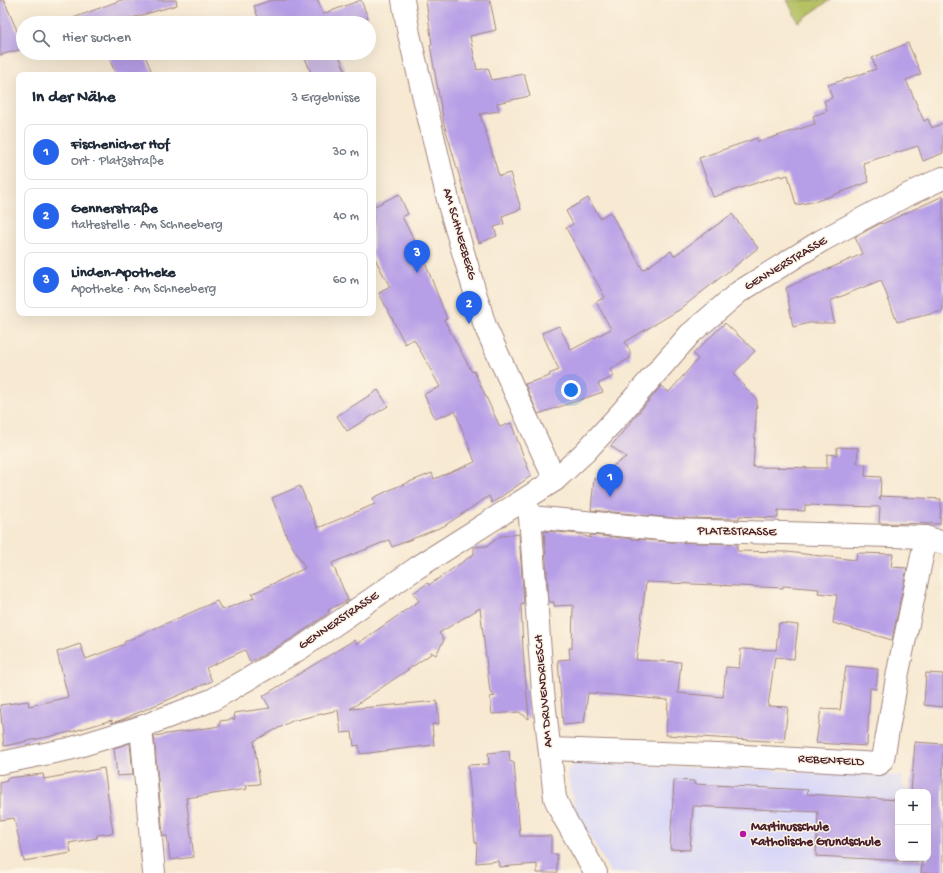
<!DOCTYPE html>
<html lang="de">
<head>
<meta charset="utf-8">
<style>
  body { margin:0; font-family:"Gochi Hand",sans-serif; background:#f6f6f7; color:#1f2937 }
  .controls { position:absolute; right:12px; bottom:12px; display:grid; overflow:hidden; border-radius:8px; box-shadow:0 4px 16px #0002 }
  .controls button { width:36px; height:36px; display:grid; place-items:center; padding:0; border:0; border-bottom:1px solid #e0e1e3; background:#fff; color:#1f2937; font:20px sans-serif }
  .you { position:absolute; left:571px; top:390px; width:14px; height:14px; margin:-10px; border:3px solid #fff; border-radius:50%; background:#1a73e8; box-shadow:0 0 0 6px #1a73e833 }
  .badge { display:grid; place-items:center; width:26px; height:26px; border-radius:50%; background:#2563eb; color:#fff; font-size:13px; font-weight:700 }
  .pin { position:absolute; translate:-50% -33px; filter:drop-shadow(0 1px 2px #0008) }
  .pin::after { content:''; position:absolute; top:21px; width:14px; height:12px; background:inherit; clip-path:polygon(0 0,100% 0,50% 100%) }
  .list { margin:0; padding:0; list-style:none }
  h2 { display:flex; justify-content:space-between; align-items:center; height:52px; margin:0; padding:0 16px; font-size:17px }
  h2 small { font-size:13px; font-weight:400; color:#747a83 }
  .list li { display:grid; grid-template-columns:26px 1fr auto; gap:12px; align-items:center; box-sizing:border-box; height:56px; margin:0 8px 8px; padding:0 8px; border:1px solid #e0e1e3; border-radius:8px }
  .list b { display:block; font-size:15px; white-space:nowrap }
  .list p { margin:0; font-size:13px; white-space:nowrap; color:#747a83 }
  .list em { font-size:13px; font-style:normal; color:#747a83 }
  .icon { flex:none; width:22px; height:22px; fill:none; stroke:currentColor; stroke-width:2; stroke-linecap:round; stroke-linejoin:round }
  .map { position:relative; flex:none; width:943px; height:873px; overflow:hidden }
  .search { position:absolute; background:#fff; box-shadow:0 4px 16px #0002; left:16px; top:16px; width:360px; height:44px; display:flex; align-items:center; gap:10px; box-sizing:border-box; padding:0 14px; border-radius:22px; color:#747a83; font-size:15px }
  .panel { position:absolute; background:#fff; box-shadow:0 4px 16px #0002; left:16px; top:72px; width:360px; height:244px; border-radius:8px }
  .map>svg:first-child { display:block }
  .built { fill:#d8d7f8; fill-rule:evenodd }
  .green { fill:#b5c163; stroke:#807047 }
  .building { fill:#b79fe7 }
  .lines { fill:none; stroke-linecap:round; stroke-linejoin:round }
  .minor-casing { stroke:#a0847e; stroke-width:24 }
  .tertiary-casing { stroke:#a0847e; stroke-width:24 }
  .minor { stroke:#fff; stroke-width:22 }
  .tertiary { stroke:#fff; stroke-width:22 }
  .poi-dot { fill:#b5179e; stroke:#fcf5e5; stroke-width:1.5 }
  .labels { text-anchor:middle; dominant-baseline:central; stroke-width:3; stroke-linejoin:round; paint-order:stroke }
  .street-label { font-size:13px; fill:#4a1f2b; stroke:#fcf5e5 }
  .poi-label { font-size:13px; font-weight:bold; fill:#4a1f2b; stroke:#fcf5e5; text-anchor:start }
</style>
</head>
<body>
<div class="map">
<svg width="943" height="873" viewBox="0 0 943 873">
  <rect width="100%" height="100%" fill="#fcf5e5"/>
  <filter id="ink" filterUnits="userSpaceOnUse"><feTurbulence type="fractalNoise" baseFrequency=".025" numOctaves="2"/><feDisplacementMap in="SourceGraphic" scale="8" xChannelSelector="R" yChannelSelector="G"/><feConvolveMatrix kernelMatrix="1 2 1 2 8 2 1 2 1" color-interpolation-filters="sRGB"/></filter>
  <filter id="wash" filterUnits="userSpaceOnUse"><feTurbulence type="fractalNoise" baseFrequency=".012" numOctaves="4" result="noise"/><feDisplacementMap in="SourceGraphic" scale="16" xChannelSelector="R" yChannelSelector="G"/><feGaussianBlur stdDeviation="0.9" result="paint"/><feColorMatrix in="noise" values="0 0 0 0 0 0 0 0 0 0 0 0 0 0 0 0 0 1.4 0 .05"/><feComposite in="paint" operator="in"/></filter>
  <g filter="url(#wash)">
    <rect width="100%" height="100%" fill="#f7e9d2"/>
    <path class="built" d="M575,762l327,14 1,12 40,5v80h-332l-36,-64 -8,-37zM898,792h30v66h-30z"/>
    <path class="green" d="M787,0h43l-32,22z"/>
    <g id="blocks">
      <g class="building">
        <path d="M0,0h4l19,45v4l-23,6z"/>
        <path d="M121,0h55l1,5 -62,18h-55z"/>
        <path d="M272,0h46l5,14 38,-14 7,18 -12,5h-96l-6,-17z"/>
        <path d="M426,0h64l6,30 -26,6 7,34 11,-2 4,12 32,-6 6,22 -33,7 2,8 -19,3 19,62 11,-3 11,36 -19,7 2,8 -10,3 3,9 -18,7 -35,-119 -14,-79h2z"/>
        <path d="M908,43l13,31 -15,6 18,41 4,-2 4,9 11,-5v30l-20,8 -5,-15 -55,17 6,19 -52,19 -21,4 -8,-30 -7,2v-2l-68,22 -14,-39 58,-20 1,4 57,-18 -2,-8 14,-5 -3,-10 8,-3 -4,-13 48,-16 -4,-11z"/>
        <path d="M107,53h37l9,22h-37z"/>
        <path d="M303,53h35l9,22h-35z"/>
        <path d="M399,194l9,20 -6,3 19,35 26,67 -3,1 28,52 2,-1 26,56 11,-4 20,53 -39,27 -3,-7 -45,30 -52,21 -3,-7 -57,23 16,37 -20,10 1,3 -35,24 -34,20 -10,5 -5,-12 -39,18 6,13 -91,39 -9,3v-3l-41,12 -67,14 -4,-41 28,-4 1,5 39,-9 -11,-45 23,-8 6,15 39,-15 -1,-2 93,-41 5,9 32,-12 -2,-4 53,-26 -18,-31 -15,-39 28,-12 18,42 57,-24 -2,-6 21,-10 38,-15 2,6 41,-17 -20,-51 -20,8 -11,-25 16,-7 -26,-48 -9,5 -26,-51 11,-6 -17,-32v-48z"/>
        <path d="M943,196v115l-46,11 -16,-42 -51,21 4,22h-25l-16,4 -7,-39 76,-34 -7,-17 26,-14 1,1z"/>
        <path d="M588,198l12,20 10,-6 33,58 28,-19 3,5 58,-42 26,34 -79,62 -54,32 5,9v7l-20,12 4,6 -16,8 5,8 -65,22 -13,-30 25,-8 -1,-2 10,-4 -17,-37 17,-7 12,24 40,-21 -15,-27 9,-5 -39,-69 7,-4 -7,-13z"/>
        <path d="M725,323l30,28 -22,23 24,26 -4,67 74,1v-14l10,1v-8l21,1 -1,16h9l-1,12 16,1 -1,23v-4l61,3 -1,25 -61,-1 1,-16 -75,-2v6l-27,-1v8l-39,-2v3l-66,-1 -82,-8 3,-31 32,-22 -15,-11 50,-60 8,6 29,-33 -5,-5z"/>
        <path d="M378,390l10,16 -41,25 -10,-15z"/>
        <path d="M544,531l36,3 10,4v-3l81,7 66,2v7l50,1 69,8 1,-7 36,1 -2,13 16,1 -15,72 -59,-17 4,-28 -19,-2 1,-4 -36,-3v2l-137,-6 -10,78 45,2 -3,31 45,4 3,-30 13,1 2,-19 35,1 3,-27 19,2 -4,34 -19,-2 -7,49 20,1 -4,35 -118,-7 2,-35 -55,-5 -25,-2 -4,30 -21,2 -5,-65 12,-1 -1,-11h3l1,-43 -19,1v-4h-5z"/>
        <path d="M519,534l5,70 -3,1 2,45 6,69 -10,-7 -27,2 -2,-17 5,-1 -5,-4 -10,-84 -41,25 5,7 -8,15 -5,-3v2l-81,55 87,-8 2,23h-7l2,21 -74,9 -1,-9 -5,1 -2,-14 -11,1 -3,-23 -46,11 -38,20 6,43 -14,1 1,4 -61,9 8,59 -24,3 -3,-24h-4l-9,-100 66,-10v-5l15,-2 -1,-6 36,-5 -7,-12 91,-56 3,4 62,-43 -6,-8 15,-10 1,2 45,-31v-7l13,-1 14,-10z"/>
        <path d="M846,666l32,3 -2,20 -6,-1 -3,58 -51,-3 5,-34 19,1z"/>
        <path d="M926,673l17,1v33l-19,-2z"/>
        <path d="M915,742l28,2v129h-22l1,-11 -106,-6 2,-44 -125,-6 -3,44 -20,-1 4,-69 20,1v3l114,6 -1,4 91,6v58h30v-66h-17z"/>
        <path d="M130,743l3,32 -16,1 -3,-28z"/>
        <path d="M509,751l1,11h4l6,74h31v18h6v19h-20v-9l-38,3 -1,-6 -22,2 1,-20h-2l-7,-78 21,-1 -1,-11z"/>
        <path d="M104,768l9,65 -16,2v3l-28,5 2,10 -47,8 -10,-43 -14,2v-37l7,-2v-3l36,-4 1,5z"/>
      </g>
    </g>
  </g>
  <g filter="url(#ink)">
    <use href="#blocks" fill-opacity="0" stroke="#a0847e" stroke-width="1"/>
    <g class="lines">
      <g class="minor-casing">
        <g id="minor">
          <path d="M403,0l6,34 41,174 35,118 70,154"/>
          <path d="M526,502l4,15 13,175 12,106 7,16 34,59"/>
          <path d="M530,517l142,13 254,7 17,6"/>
          <path d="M141,727l13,146"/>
          <path d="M550,749l194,7 135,8 4,-5 15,-87 28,-135"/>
        </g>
      </g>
      <g class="tertiary-casing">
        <path id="tertiary" d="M0,763l69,-14 72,-22 71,-27 89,-52 117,-81 137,-87 30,-28 35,-38 70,-80 49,-42 82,-51 82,-44 40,-19"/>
      </g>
      <use href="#minor" class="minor"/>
      <use href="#tertiary" class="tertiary"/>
    </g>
  </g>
  <circle class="poi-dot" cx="743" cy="834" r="4"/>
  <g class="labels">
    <g class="street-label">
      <text transform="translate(459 234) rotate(74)">AM SCHNEEBERG</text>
      <text transform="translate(786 264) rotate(-31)">GENNERSTRASSE</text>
      <text transform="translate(737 532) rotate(1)">PLATZSTRASSE</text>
      <text transform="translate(339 621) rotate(-34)">GENNERSTRASSE</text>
      <text transform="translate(544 691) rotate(-95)">AM DRUVENDRIESCH</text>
      <text transform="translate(831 761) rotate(3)">REBENFELD</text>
    </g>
    <g class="poi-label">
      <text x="751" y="827">Martinusschule<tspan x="751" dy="15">Katholische Grundschule</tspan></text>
    </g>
  </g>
</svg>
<div class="controls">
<button>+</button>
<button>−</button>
</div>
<div class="you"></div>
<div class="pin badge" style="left:610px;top:497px">1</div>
<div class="pin badge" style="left:469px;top:324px">2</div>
<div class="pin badge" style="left:417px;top:273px">3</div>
<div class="search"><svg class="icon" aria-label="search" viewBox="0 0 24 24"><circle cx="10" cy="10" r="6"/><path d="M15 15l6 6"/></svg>Hier suchen</div>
<section class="panel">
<h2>In der Nähe<small>3 Ergebnisse</small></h2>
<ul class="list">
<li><span class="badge">1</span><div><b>Fischenicher Hof</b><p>Ort · Platzstraße</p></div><em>30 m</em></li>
<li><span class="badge">2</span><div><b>Gennerstraße</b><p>Haltestelle · Am Schneeberg</p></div><em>40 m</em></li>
<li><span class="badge">3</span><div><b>Linden-Apotheke</b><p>Apotheke · Am Schneeberg</p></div><em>60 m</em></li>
</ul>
</section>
</div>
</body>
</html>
